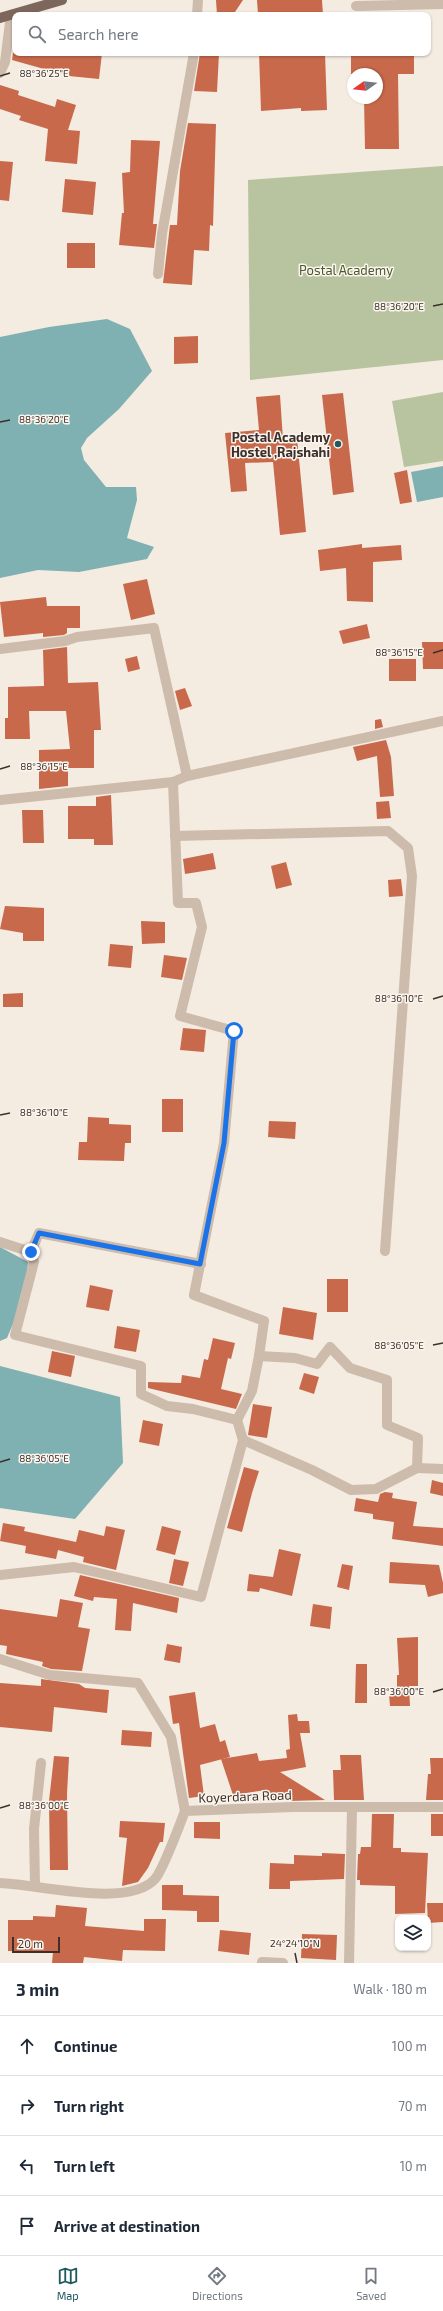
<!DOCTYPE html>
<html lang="en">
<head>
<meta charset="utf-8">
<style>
  body { margin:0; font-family:"Exo 2",sans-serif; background:#f2f2f3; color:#1f2937 }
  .controls { position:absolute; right:12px; bottom:12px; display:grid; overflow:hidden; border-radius:8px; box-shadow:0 1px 3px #0004 }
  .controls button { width:36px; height:36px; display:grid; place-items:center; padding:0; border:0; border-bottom:1px solid #e0e1e3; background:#fff; color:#1f2937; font:20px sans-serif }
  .compass { position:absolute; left:347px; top:68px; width:36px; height:36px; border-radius:50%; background:#fff; box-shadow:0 1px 3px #0004; rotate:255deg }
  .scale { position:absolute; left:12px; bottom:10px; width:48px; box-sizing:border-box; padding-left:4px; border:2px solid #3b302b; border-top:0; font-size:11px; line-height:14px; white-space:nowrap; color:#3b302b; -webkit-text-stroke:3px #fbf5ee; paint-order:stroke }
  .stop { position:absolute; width:12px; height:12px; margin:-9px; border:3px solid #1a73e8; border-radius:50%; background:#fff }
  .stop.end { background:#1a73e8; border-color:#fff; box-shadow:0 1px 4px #0008 }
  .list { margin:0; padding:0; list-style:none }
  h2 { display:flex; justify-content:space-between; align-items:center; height:52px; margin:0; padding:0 16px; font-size:17px }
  h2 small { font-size:13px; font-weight:400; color:#747a83 }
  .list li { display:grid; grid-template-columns:26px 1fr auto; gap:12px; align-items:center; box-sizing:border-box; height:60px; padding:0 16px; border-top:1px solid #e0e1e3 }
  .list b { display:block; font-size:15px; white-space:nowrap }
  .list em { font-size:13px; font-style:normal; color:#747a83 }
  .icon { flex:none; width:22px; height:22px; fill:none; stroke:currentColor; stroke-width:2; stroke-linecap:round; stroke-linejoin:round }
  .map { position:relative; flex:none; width:443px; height:1963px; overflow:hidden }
  .search { position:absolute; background:#fff; box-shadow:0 1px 3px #0004; left:12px; right:12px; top:12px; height:44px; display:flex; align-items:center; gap:10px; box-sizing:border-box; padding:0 14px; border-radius:8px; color:#747a83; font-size:15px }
  .sheet { height:292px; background:#fff }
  nav { display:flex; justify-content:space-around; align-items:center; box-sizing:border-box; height:56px; border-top:1px solid #e0e1e3; background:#fff; font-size:11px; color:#747a83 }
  nav a { display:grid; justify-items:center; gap:2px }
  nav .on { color:#1f5a5e }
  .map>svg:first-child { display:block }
  .green { fill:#b8c4a0 }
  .water { fill:#7fb0b2 }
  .building { fill:#c8694b }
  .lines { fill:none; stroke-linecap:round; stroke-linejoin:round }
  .minor { stroke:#cdbbac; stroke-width:10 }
  .major { stroke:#7d675c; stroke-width:10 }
  .route { stroke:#1a73e8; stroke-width:5 }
  .ticks { fill:none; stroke:#3b302b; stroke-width:1.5 }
  .poi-dot { fill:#1f5a5e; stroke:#fbf5ee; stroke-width:1.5 }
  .labels { text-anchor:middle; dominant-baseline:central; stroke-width:3; stroke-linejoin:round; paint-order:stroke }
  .park-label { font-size:13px; fill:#4a5a2e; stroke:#fbf5ee }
  .poi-label { font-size:13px; font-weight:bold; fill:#3b302b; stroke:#fbf5ee; text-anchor:end }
  .street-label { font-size:13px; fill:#3b302b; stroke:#fbf5ee }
  .ticks-label { font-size:10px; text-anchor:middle; fill:#3b302b; stroke:#fbf5ee; stroke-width:3; stroke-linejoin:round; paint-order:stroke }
</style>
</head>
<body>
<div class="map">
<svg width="443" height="1963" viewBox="0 0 443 1963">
  <rect width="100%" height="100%" fill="#f4ebe1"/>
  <g class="green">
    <path d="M443,166v194l-193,20 -2,-200z"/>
    <path d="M443,392v69l-39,6 -12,-66z"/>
  </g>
  <g class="water">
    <path d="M107,319l23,10 22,42 -33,38 -32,29 -6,10 3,12 22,27h30l1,13 -10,38 27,9 -7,12 -68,13 -41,-2 -38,8v-241l49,-10z"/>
    <path d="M443,466v31l-26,5 -6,-30z"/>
    <path d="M0,1247l28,15 -3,33 -18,43 -7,3z"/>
    <path d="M0,1366l120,31 3,66 -48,56 -75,-11z"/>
  </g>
  <g class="building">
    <path d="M216,0h27l-10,15h-16z"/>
    <path d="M257,0h65l1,15h-65z"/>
    <path d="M13,53h89l-3,26 -30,-3 -57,-16z"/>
    <path d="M200,53h19l-2,39 -23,-1z"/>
    <path d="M259,53h66l2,57 -26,1v-3l-40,3z"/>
    <path d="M351,53h63v21h-16l1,75h-34l-1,-51h13v-24h-26z"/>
    <path d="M0,85l19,6 -1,4 37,12 2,-8 19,6 -8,25 12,1 -3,33 -32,-3 3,-32 -29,-9 2,-4 -21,-7z"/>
    <path d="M188,123l28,1 -3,102 -3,-1 -1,26 -15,-1 -2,35 -29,-2 7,-58h7l3,-54z"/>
    <path d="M131,140l29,1 -7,83h4l-3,24 -35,-3 3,-32h2l-2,-40 8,-1z"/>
    <path d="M0,161l13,1 -4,39 -9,-1z"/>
    <path d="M65,179l31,3 -3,33 -31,-3z"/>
    <rect x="67" y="243" width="28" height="25"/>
    <path d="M198,336v27l-24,1v-27z"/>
    <path d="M343,393l11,99 -21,3 -11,-100z"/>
    <path d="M280,395l3,45 14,-2 9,94 -26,3 -7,-73 -28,1 2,28 -16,1 -6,-59 34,-3 -3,-33z"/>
    <path d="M407,470l5,32 -12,2 -6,-31z"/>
    <path d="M362,544v4l39,-3 1,15 -29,2v40l-26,-1 -1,-33 -26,3 -2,-21z"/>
    <path d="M147,579l8,35 -24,6 -8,-36z"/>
    <path d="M46,597l1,9h33v22h-13v5l-3,2 -21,2v-4l-39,4 -4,-35z"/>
    <path d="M367,624l3,14 -27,6 -4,-13z"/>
    <path d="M422,642h21v27h-20z"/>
    <path d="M67,647l1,36 30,-1 3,48h-7v38h-26v18l-29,3v-39l31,-1 -4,-38h-37l1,28h-25v-21h3v-31l36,-1 -1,-36z"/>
    <path d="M137,656l3,13 -12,3 -3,-13z"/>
    <rect x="389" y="659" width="27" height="22"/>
    <path d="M185,688l7,18 -12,4 -5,-19z"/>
    <path d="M381,719l2,8 -8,2v-9z"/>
    <path d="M386,740l5,17 3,39 -14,1 -3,-41 -20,5 -4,-14z"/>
    <path d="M111,795l2,50h-19v-6h-26v-33h28v-9z"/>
    <path d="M389,801l2,17 -14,1 -1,-17z"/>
    <path d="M22,810h21l1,33h-21z"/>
    <path d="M213,853l3,16 -31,5 -2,-15z"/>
    <path d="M286,862l6,23 -16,4 -5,-23z"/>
    <path d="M401,879l2,17 -14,1 -1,-17z"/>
    <path d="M5,906l39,2v33h-21v-8l-23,-4z"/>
    <path d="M141,921l24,1v21l-23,1z"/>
    <path d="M110,944l23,2 -2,22 -23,-2z"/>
    <path d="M164,955l23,3 -5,22 -21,-3z"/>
    <path d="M23,993v14h-20v-13z"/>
    <path d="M183,1028l23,2 -2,22 -24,-2z"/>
    <rect x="162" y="1099" width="21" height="33"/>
    <path d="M88,1117l21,1v6l22,1v18h-6l-1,18 -46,-1 1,-18h8z"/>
    <path d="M269,1121l27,1 -1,17 -27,-2z"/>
    <rect x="327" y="1279" width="21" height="33"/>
    <path d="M90,1285l23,5 -4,21 -23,-4z"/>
    <path d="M283,1307l34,6 -4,27 -34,-6z"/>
    <path d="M117,1326l23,4 -4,22 -22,-4z"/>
    <path d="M213,1338l22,5 -4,16 -3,-1 -7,31 21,5 -6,15 -88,-21v-6l33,1 1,-8 18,3 4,-19 4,1z"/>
    <path d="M52,1351l23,5 -4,21 -23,-5z"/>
    <path d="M304,1373l15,4 -5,17 -15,-5z"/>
    <path d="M253,1404l19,3 -5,31 -19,-3z"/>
    <path d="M143,1420l20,4 -4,22 -20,-4z"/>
    <path d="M244,1467l15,4 -7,22 -10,39 -15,-4z"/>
    <path d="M432,1480l11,3v13l-13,-3z"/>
    <path d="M385,1492l8,1 -1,5 25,4 -4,24 30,2v18l-51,-7 2,-17 -21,-3v-5l-19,-3 2,-13 22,4 2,-8z"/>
    <path d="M3,1523l22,4 -1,4 52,11 3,-12 25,6 2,-10 19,4 -9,40 -33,-8 1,-5 -26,-7 -2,9 -31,-6 1,-7 -26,-5z"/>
    <path d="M162,1526l19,5 -6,24 -19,-5z"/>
    <path d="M279,1549l22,5 -9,42 -32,-8 -1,4 -12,-1 2,-17 24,3z"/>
    <path d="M174,1559l15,3 -6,24 -14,-3z"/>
    <path d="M390,1562l49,3 4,18v10l-15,4 -3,-12 -36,-2z"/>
    <path d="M342,1564l11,2 -4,24 -12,-3z"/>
    <path d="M80,1575l99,23 -2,15 -44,-10 -2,28 -16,-1 2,-31 -23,-2 -1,4 -19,-5z"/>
    <path d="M60,1599l23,4 -5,24 12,2 -8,42 -31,-2 -9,-3 1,-4 -37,-8 1,-8 -7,-1v-36l57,8z"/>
    <path d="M313,1604l19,3 -2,22 -20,-3z"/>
    <path d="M418,1637v49h-9l1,20h-20l-1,-12h8v-19h2l-2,-37z"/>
    <path d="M167,1644l15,3 -2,16 -16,-3z"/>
    <path d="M356,1664h11v39h-12z"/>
    <path d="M41,1679l38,5 6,4 24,2 -2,23 -53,-6 -2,25 -52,-5v-44l41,3z"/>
    <path d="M195,1692l5,36 15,-4 5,18 5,-2 5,17 -30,8 4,31 -15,2 -10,-75 -6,1 -4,-28z"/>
    <path d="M297,1714l1,7h11l1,12h-10l6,34 -26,5 45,28 -36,1v-3l-22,2 -1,-10 -33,5 -12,-36 36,-6 2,8 28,-3 -1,-8 4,-1 -2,-34z"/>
    <path d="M122,1730l30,2 -1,15 -30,-2z"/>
    <path d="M340,1755h21l3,45h-30l-1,-30h8z"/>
    <path d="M54,1756l15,1 -2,37 1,76h-18l-1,-69z"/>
    <path d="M430,1758h13v42h-17l2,-26h3z"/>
    <path d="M372,1814h22l-1,34h8v4l27,1 -3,60 -30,1v-28l-35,-1v-5h-3l1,-26h2l1,-7h10z"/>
    <rect x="431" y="1814" width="12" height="22"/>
    <path d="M120,1821l45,2 -2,19h-3l-12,26 -10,14 -16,4 5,-48 -8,-1z"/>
    <path d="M194,1822h26v17l-26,-1z"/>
    <path d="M322,1853l23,1 -1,25 -54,2v8h-21l1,-26 24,1v-9l28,1z"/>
    <path d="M162,1885h21v10l36,1v26h-22v-11l-35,-1z"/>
    <path d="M427,1903h16v19l-15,1z"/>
    <path d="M56,1905l31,3 -2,18 59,5v-12h22l-1,32 -42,-1 -1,11 -38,-4 -1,6h-31l1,-11 -45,-1v-31h25v-4l22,1z"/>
    <path d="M220,1930l31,3 -2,22 -31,-4z"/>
    <path d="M302,1934l35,1 -1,25 -35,-2z"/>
  </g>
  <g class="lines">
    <g class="minor">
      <path d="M356,6l87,-2"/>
      <path d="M197,15l1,-15"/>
      <path d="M0,73l5,-11 6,-47"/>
      <path d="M158,274l4,-40 32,-181"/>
      <path d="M0,649l65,-8 12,-4 77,-9 33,148 -14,6 5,121h18l6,24 -22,89 54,15 -10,112 -30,152 70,26 -5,35"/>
      <path d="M187,776l256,-55"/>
      <path d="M0,800l173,-18"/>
      <path d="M175,836l213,-5 20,17 4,28 -27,375"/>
      <path d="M0,1242l31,10"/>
      <path d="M237,1420l15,-29 7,-35 36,2 22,6 13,-17 20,21 37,12v45l31,13 -1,30 26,1"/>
      <path d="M243,1440l69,30 39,20 25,-1 41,-21"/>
      <path d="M0,1575l74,-8 127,30 42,-157 -6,-20 -44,-11 -26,-3 -26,-12v-28l-126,-31 19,-73 -3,-10 8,-19 162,31"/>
      <path d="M0,1659l50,16 88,8 33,54 14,74"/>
      <path d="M0,1883c37,1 128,26 155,-4 8,-9 25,-55 30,-68l107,-4h151"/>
      <path d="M35,1886l-1,-57 7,-66"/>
      <path d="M262,1962l21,1"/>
      <path d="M349,1963l3,-155"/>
    </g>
    <path class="major" d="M0,18l62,-18"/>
  </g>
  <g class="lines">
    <path class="route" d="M31,1252l8,-19 161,31 24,-121 10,-112"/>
  </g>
  <path class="ticks" d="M0,76l10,-3M433,306l10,-2M0,422l10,-2M433,653l10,-3M0,769l10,-3M433,999l10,-3M0,1115l10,-2M433,1345l10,-2M0,1462l10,-3M433,1692l10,-3M0,1808l10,-3M295,1953l2,10"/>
  <circle class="poi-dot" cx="338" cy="444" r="4"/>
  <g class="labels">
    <g class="park-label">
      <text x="346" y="270">Postal Academy</text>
    </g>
    <g class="poi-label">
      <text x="330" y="437">Postal Academy<tspan x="330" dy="15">Hostel ,Rajshahi</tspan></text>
    </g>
    <g class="street-label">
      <text transform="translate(245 1796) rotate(-2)">Koyerdara Road</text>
    </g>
  </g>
  <g class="ticks-label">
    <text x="44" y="77">88°36'25"E</text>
    <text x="399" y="310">88°36'20"E</text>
    <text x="44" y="423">88°36'20"E</text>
    <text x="399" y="656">88°36'15"E</text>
    <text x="44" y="770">88°36'15"E</text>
    <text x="399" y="1002">88°36'10"E</text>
    <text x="44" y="1116">88°36'10"E</text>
    <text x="399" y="1349">88°36'05"E</text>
    <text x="44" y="1462">88°36'05"E</text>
    <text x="399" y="1695">88°36'00"E</text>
    <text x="44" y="1809">88°36'00"E</text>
    <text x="295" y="1947">24°24'10"N</text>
  </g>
</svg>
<div class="controls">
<button><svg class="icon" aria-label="layers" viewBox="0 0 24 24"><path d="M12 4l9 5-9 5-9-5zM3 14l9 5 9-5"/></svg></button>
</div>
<svg class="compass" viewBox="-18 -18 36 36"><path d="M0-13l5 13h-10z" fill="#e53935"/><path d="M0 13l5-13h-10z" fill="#747a83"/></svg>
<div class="scale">20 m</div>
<div class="stop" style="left:234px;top:1031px"></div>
<div class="stop end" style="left:31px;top:1252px"></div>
<div class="search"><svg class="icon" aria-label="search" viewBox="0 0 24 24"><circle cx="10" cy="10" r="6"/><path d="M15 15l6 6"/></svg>Search here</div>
</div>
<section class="sheet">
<h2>3 min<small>Walk · 180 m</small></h2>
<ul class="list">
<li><svg class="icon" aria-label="ahead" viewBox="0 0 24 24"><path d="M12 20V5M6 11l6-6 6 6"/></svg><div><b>Continue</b></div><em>100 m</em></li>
<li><svg class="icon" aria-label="right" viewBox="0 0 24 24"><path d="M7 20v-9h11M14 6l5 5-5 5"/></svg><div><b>Turn right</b></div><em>70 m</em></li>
<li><svg class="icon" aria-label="left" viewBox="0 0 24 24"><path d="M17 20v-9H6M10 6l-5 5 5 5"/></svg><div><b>Turn left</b></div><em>10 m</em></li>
<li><svg class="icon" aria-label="arrive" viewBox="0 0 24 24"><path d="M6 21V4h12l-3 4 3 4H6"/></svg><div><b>Arrive at destination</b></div></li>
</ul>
</section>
<nav>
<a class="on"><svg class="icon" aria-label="map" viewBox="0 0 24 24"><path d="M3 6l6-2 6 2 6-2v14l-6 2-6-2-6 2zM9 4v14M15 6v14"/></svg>Map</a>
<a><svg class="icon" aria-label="directions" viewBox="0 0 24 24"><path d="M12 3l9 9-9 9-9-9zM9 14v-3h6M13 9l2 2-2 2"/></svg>Directions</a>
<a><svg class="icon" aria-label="saved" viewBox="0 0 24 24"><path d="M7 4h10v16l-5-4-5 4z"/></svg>Saved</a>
</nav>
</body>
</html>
